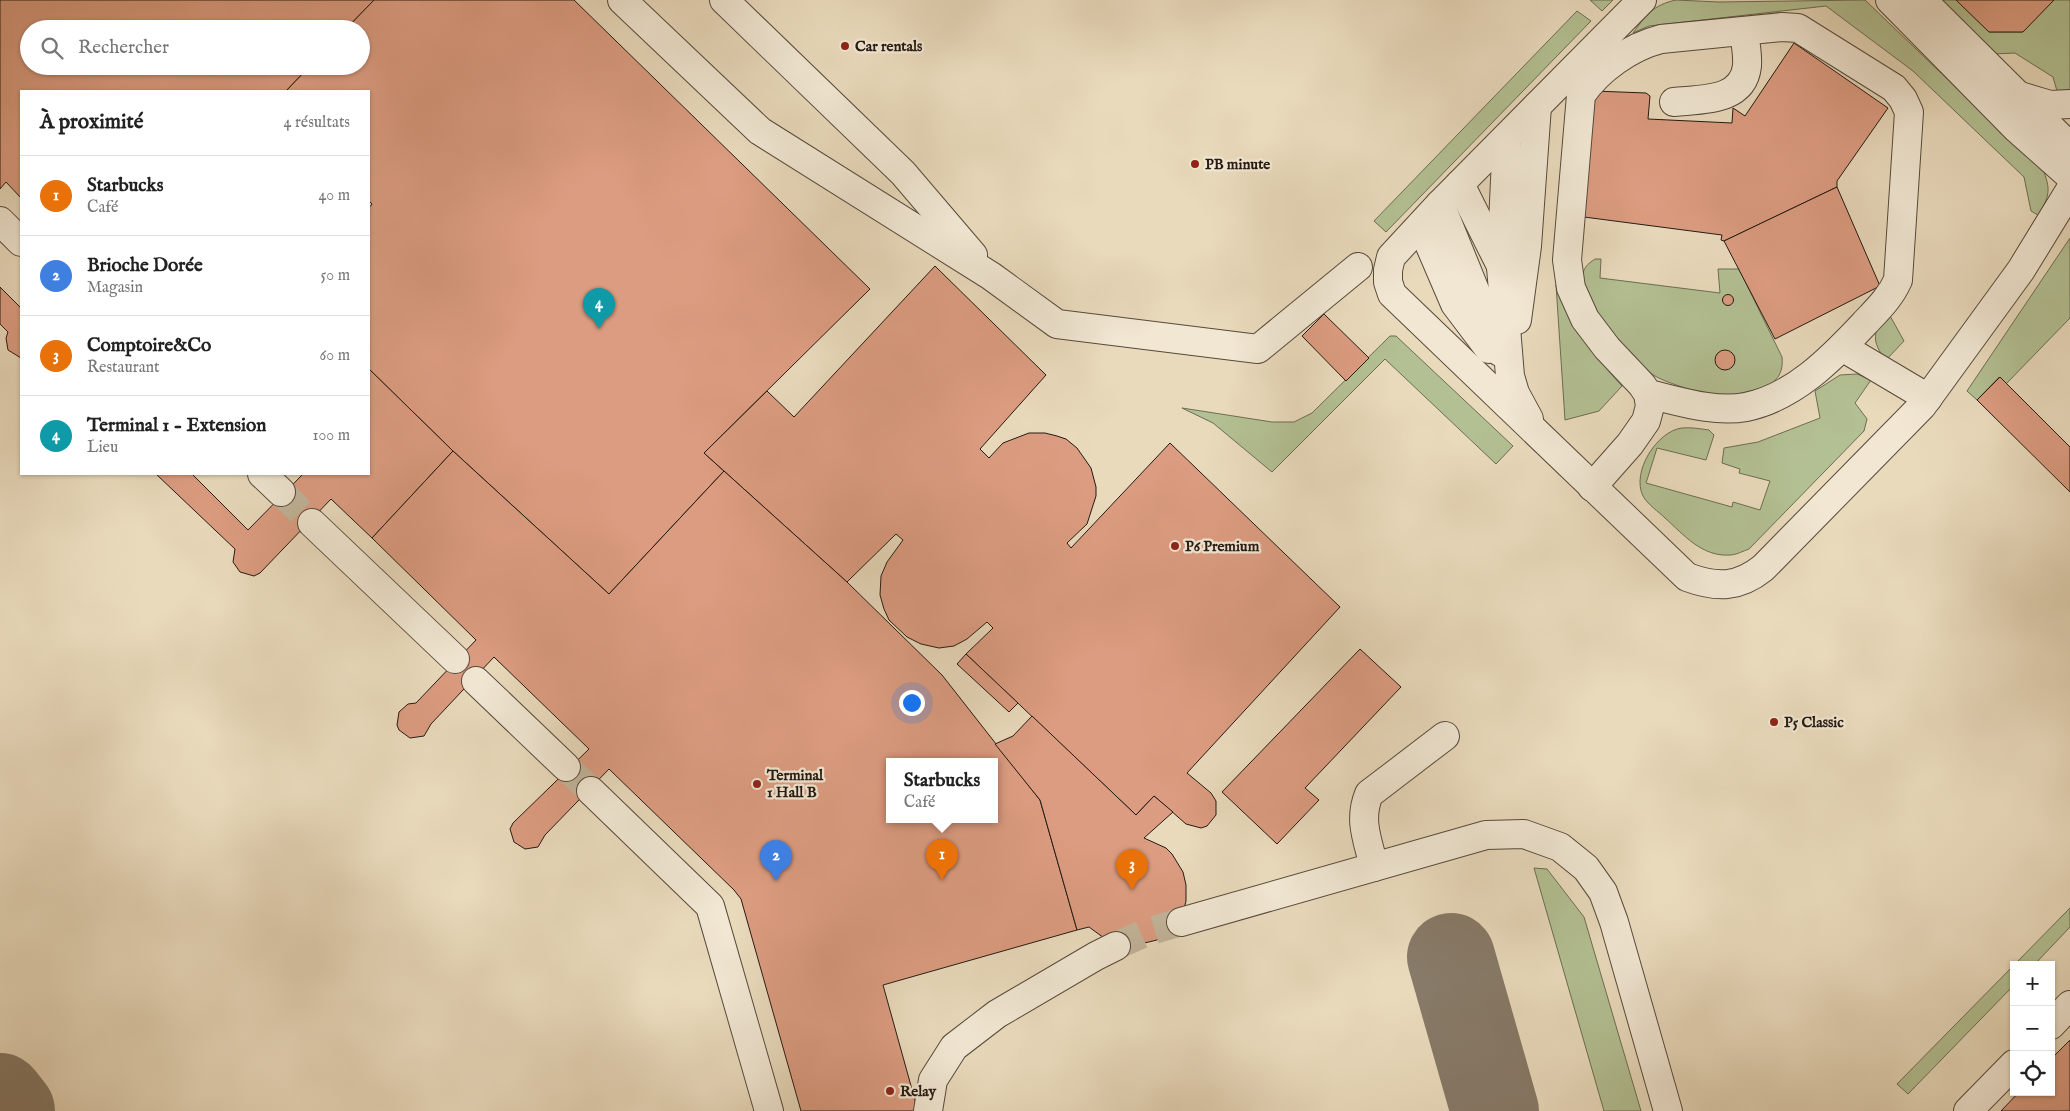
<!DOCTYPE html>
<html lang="fr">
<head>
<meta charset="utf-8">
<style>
  body { margin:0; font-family:"IM FELL English",serif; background:#f6f6f6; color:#222 }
  .controls { position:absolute; right:15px; bottom:15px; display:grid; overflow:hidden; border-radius:0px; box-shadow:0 1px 4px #0004 }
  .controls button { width:45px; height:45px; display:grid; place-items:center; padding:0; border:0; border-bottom:1px solid #e0e0e0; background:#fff; color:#222; font:25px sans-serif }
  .you { position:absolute; left:911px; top:702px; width:18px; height:18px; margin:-12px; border:4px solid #fff; border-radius:50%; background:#1a73e8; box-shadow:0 0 0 8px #1a73e833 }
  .badge { display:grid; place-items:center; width:32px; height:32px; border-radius:50%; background:#8f2418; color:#fff; font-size:16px; font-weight:700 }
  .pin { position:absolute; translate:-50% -41px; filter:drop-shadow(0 1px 2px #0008) }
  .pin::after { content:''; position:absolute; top:26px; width:18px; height:15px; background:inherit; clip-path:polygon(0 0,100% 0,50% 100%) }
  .popup { position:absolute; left:886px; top:758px; width:112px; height:65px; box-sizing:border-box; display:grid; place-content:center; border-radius:0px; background:#fff; filter:drop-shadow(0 1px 4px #0005); font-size:16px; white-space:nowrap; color:#767676 }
  .popup b { font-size:19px; color:#222 }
  .popup::after { content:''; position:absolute; left:50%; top:100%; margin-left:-10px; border:10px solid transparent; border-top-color:#fff }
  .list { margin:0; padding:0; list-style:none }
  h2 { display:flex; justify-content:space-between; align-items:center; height:65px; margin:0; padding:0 20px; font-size:21px }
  h2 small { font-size:16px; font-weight:400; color:#767676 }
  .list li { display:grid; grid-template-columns:32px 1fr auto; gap:15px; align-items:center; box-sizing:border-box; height:80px; padding:0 20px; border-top:1px solid #e0e0e0 }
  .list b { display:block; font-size:19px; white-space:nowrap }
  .list p { margin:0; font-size:16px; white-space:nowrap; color:#767676 }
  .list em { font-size:16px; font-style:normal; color:#767676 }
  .icon { flex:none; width:28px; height:28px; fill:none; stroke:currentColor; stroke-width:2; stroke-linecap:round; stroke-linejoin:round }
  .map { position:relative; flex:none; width:2070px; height:1111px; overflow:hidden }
  .search { position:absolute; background:#fff; box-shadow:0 1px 4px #0004; left:20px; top:20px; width:350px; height:55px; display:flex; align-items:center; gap:12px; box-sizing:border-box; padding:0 18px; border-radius:28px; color:#767676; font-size:19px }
  .panel { position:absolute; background:#fff; box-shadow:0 1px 4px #0004; left:20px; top:90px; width:350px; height:385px; border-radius:0px }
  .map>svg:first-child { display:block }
  .green { fill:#b3c093; stroke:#6c6d53 }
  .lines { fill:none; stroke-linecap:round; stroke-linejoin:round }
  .taxiway { stroke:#877a68; stroke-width:88 }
  .building { fill:#dc9c81; stroke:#251a13; fill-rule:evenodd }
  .minor-tunnel { stroke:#c2b49a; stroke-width:28; stroke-dasharray:28 14; stroke-linecap:butt }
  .minor-casing { stroke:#564a3d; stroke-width:30 }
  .minor { stroke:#f1e7d3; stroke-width:28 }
  .poi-dot { fill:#8f2418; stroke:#f1e7d3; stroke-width:2 }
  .labels { text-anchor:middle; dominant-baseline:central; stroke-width:4.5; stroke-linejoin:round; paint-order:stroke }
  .poi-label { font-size:15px; font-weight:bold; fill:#251a13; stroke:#f1e7d3; text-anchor:start }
</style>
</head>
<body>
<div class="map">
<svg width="2070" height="1111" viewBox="0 0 2070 1111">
  <rect width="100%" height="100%" fill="#e9dabc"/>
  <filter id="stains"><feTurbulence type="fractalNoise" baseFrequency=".004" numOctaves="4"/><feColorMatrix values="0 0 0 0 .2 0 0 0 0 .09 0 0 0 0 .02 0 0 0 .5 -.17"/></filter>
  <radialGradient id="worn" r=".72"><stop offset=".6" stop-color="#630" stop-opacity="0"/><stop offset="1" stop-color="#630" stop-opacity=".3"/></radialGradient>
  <g class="green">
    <path d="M1590,0h23l-11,11z"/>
    <path d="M1676,0l43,2 146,-2 179,172c7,19 5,25 -6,43l-7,-4 -7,-34 -111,-106 -87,-65 -177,20 -16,7c13,-18 20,-28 43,-33z"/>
    <path d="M1934,0h22l33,32h33l32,-32h16v90l-13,1 -4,-14 -38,-24 -23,1z"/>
    <path d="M1577,11l14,10 -205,211 -12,-11z"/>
    <path d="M2070,238v80l-64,66 -7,-7 -22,23 -10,-9z"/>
    <path d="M1595,259h6l-1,19 120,15 -2,-24h21l43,88c2,20 -9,29 -28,33 -10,2 -23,7 -33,6 -16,-1 -52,-12 -66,-20 -23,-14 -78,-74 -72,-103 2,-7 6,-10 12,-14z"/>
    <path d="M1556,285c15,39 38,71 66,101l-23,25 -34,9z"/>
    <path d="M1889,314l15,27 -18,19c-15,-18 -14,-30 3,-46z"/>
    <path d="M1390,336h6l117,110 -17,18 -111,-105 -113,113 -59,-49 -31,-15 90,14h22l18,-9z"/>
    <path d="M1857,374l14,6 -16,23 12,16 -3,12 -115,118c-6,2 -13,6 -19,6 -28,2 -46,-20 -65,-37 -6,-6 -18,-14 -22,-22 -12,-24 14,-65 39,-68 9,-1 19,1 27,2l5,5 -8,25 -49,-12 -11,35 86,24 1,-5 27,8 10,-29 -31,-8 1,-4 -18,-6 2,-15 34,-6 62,-24 -5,-27 25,-16z"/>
    <path d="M1534,868l13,1 37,48 57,194h-37z"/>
    <path d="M2070,908v19l-36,38h-20z"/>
    <path d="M2014,965v20l-106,109 -11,-10z"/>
  </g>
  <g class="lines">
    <g class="taxiway">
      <path d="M1451,957l44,154"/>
      <path d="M0,1097l11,14"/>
    </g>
  </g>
  <g class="building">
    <path d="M0,0h374l-28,29h-317v37h281l-24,25h-265v107l-15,-16 -6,7z"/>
    <path d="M374,0h200l296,289 -166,164 20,18 -115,123 -156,-143 -84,-82v-161l3,-4 -3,-3v-110h-83l24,-25h51v-37h-15z"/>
    <path d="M1956,0h98l-31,32h-34z"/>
    <path d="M1794,43l94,65 -51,73v6l-113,54 -3,-1 1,-5 -138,-18 10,-126 52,2 4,3 -2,23 84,4 1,-15 12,8z"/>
    <path d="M1837,187l43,99 -105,53 -51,-98z"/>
    <path d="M935,266l111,109 -66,74 9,9 14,-15 26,-10h16l12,3 9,3 11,9 14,20 5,19v9l-9,28 -20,19 4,5 99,-105 170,164 -153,166 24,20 5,8v14l-9,11 -6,2 -15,-4 -32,-28 -18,19 -170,-161 27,-26 -6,-6 -20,17 -13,7 -15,2 -18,-4 -14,-7 -18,-17 -5,-11 -4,-14 1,-19 6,-14 16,-22 -7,-6 -49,48 -143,-129 63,-62 27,26z"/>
    <path d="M0,287l21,21v50l-13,-8 -2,-12 2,-6 -8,-8z"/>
    <circle cx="1728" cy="300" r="5.5"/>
    <path d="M1324,314l45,44 -23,23 -44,-45z"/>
    <circle cx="1725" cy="360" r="10"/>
    <path d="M369,369l84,82 -81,87 -41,-39 -71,74 -6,3 -14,-4 -7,-10 2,-13 -79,-75h36l56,56 55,-56h66z"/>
    <path d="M2000,377l70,70v45l-93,-92z"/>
    <path d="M453,451l156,143 115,-123 123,111 95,93 98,125 37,130 -194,55 35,126h-117l-60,-212 -7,-9 -125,-121 -64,66 -7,12 -13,2 -11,-7 -4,-13 3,-6 76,-74 -95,-92 -63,67 -7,12 -14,2 -11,-8 -2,-5 2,-13 9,-8 8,-1 60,-63 -104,-102zM890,761h104v58h-104z"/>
    <path d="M1360,649l41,38 -96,101 14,12 -42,44 -55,-52z"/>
    <path d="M966,654l52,49 -9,9 -52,-48z"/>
    <path d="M1032,716l104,99 18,-19 19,16 -29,26 22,10 6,6 11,18 3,13v16l-2,8 -9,16 -18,15 -21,5 -11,-1 -21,-6 -15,-11 -12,3 -37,-130 -45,-56 18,-8z"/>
    <path d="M2070,1040v71h-69l18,-19h32v-33z"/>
  </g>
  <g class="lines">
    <g class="minor-tunnel">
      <path d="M281,492l31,31"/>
      <path d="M566,767l25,24"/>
      <path d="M1116,946l31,-14 34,-10"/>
    </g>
    <g class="minor-casing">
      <g id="minor">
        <path d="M622,0l138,131 231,145 66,48 201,25 100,-82"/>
        <path d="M724,0l179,173 70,82"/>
        <path d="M1642,0l-202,204 -49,53 -3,13v12l4,12 295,283c30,11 51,11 76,-9l159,-162 99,-136 49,-80"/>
        <path d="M1890,0l126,128 54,48"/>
        <path d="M1922,0l148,147"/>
        <path d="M2020,96l30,9 20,-1"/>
        <path d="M1674,102c27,-3 69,0 73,-36 1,-12 -2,-24 -3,-35"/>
        <path d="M1507,137l-6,130 9,109 5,17 14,26"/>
        <path d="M1460,184l41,82"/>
        <path d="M1440,204l60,148"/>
        <path d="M0,221l21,21"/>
        <path d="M1421,225l34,79 34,45"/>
        <path d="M1517,320l10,-74 10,-140"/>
        <path d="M1842,347l86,51"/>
        <path d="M262,474l19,18"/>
        <path d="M1592,487l38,-43 16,-23 4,-15 -2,-12 -6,-9 -35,-37 -22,-29 -14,-31 -4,-28 14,-165c18,-26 49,-48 80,-56l121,-12 16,1 96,60 9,11 6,13 -11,168c-8,18 -21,30 -35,45 -32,34 -69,72 -117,82 -32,6 -67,-6 -98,-13"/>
        <path d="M312,523l143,136"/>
        <path d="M476,681l90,86"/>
        <path d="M591,791l119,115 59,205"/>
        <path d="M1374,867c-6,-27 -16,-46 -5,-73l76,-58"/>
        <path d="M1181,922l305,-87 38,-1 36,13 26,21 17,24 11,30 54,189"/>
        <path d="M2051,1025l19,-20"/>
        <path d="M928,1111l5,-31 21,-33 43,-33 99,-58 20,-10"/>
        <path d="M1968,1111l46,-47"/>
      </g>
    </g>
    <use href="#minor" class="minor"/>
  </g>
  <g class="poi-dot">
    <circle cx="845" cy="46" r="5"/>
    <circle cx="1195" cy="164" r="5"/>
    <circle cx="1175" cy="546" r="5"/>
    <circle cx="1774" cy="722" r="5"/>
    <circle cx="757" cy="784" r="5"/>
    <circle cx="890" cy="1091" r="5"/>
  </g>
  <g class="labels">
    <g class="poi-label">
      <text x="855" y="46">Car rentals</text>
      <text x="1205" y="164">PB minute</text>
      <text x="1185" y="546">P6 Premium</text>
      <text x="1784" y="722">P5 Classic</text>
      <text x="767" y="775">Terminal<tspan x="767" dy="17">1 Hall B</tspan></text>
      <text x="900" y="1091">Relay</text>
    </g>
  </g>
  <rect width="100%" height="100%" filter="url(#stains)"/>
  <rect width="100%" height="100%" fill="url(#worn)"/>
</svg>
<div class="controls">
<button>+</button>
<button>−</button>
<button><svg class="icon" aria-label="locate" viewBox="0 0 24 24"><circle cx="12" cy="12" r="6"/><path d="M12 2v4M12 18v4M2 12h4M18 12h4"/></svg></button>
</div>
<div class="you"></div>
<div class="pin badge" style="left:942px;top:880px;background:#e8710a">1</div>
<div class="popup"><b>Starbucks</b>Café</div>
<div class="pin badge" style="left:776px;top:881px;background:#3f7fe0">2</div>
<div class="pin badge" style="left:1132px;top:890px;background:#e8710a">3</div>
<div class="pin badge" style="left:599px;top:329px;background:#0f9aa8">4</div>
<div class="search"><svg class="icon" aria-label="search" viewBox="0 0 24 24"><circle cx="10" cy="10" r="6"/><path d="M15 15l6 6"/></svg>Rechercher</div>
<section class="panel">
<h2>À proximité<small>4 résultats</small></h2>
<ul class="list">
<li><span class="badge" style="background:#e8710a">1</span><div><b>Starbucks</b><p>Café</p></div><em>40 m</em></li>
<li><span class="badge" style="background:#3f7fe0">2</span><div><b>Brioche Dorée</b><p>Magasin</p></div><em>50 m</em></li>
<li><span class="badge" style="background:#e8710a">3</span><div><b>Comptoire&amp;Co</b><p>Restaurant</p></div><em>60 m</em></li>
<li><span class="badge" style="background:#0f9aa8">4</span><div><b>Terminal 1 - Extension</b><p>Lieu</p></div><em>100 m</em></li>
</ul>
</section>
</div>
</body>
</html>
